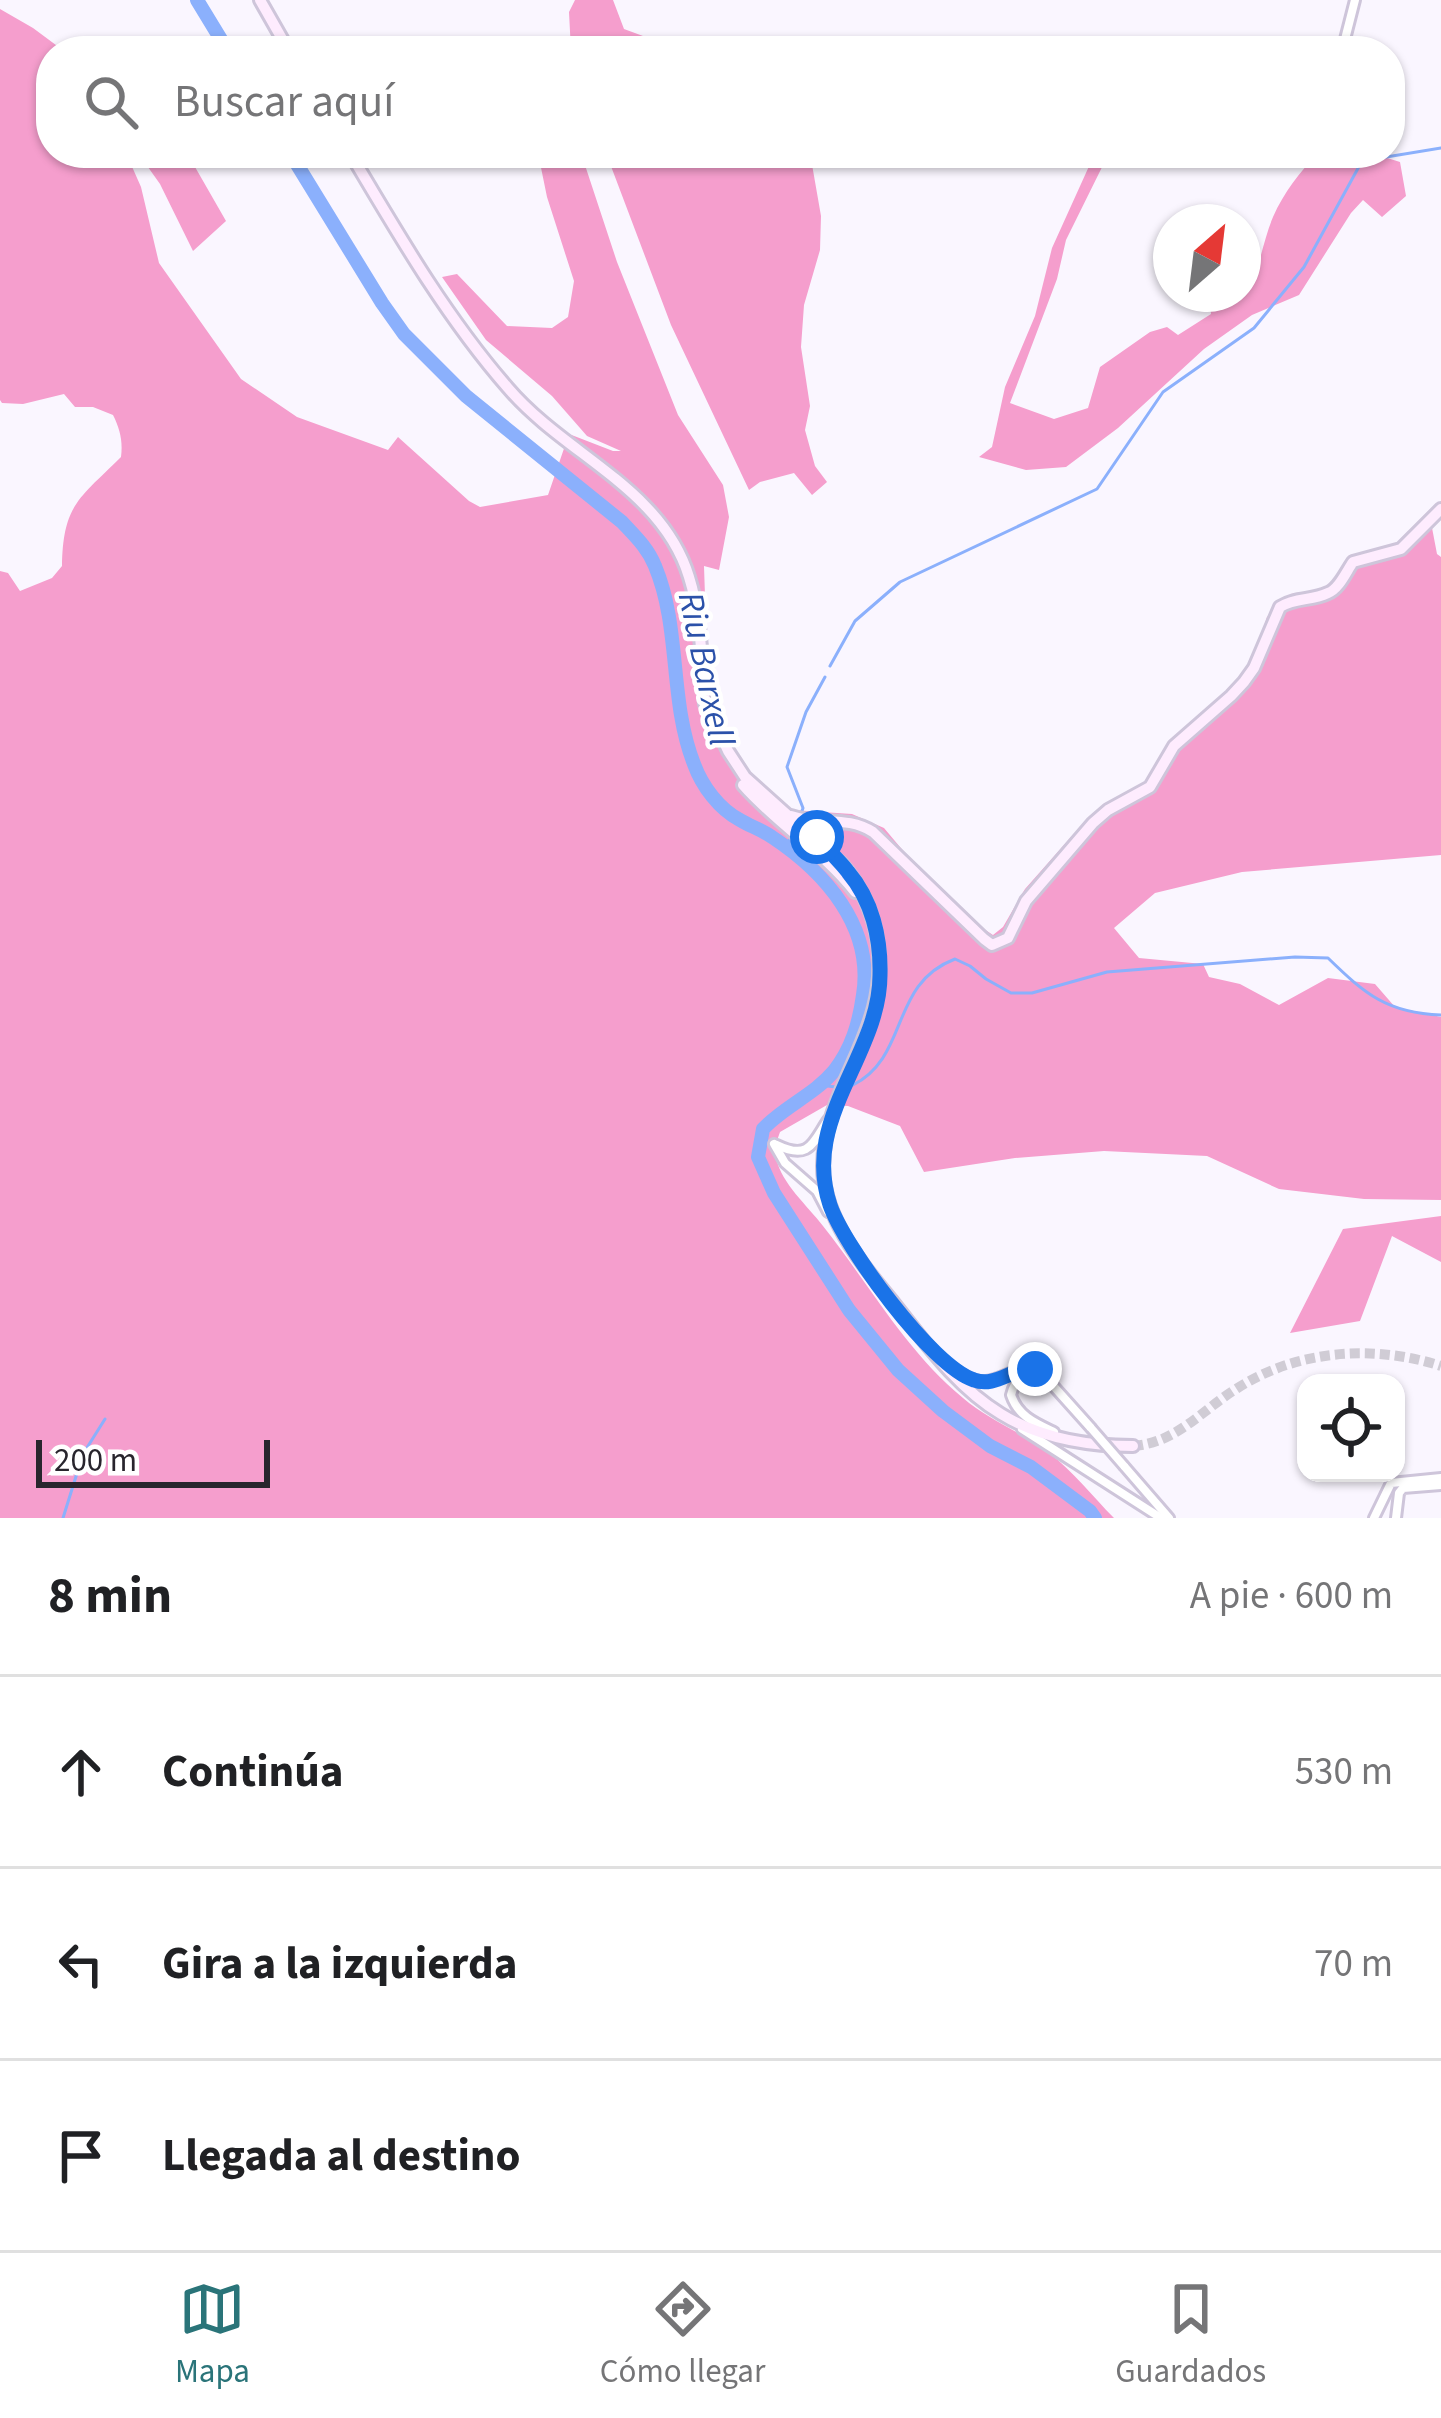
<!DOCTYPE html>
<html lang="es">
<head>
<meta charset="utf-8">
<style>
  body { margin:0; font-family:"Source Sans 3",sans-serif; background:#f6f6f6; color:#202124 }
  .controls { position:absolute; right:36px; bottom:36px; display:grid; overflow:hidden; border-radius:24px; box-shadow:0 3px 9px #0004 }
  .controls button { width:108px; height:108px; display:grid; place-items:center; padding:0; border:0; border-bottom:3px solid #e0e0e0; background:#fff; color:#202124; font:60px sans-serif }
  .compass { position:absolute; left:1153px; top:204px; width:108px; height:108px; border-radius:50%; background:#fff; box-shadow:0 3px 9px #0004; rotate:28deg }
  .scale { position:absolute; left:36px; bottom:30px; width:234px; box-sizing:border-box; padding-left:12px; border:6px solid #28252d; border-top:0; font-size:33px; line-height:42px; white-space:nowrap; color:#28252d; -webkit-text-stroke:9px #fff; paint-order:stroke }
  .stop { position:absolute; width:36px; height:36px; margin:-27px; border:9px solid #1a73e8; border-radius:50%; background:#fff }
  .stop.end { background:#1a73e8; border-color:#fff; box-shadow:0 3px 12px #0008 }
  .list { margin:0; padding:0; list-style:none }
  h2 { display:flex; justify-content:space-between; align-items:center; height:156px; margin:0; padding:0 48px; font-size:51px }
  h2 small { font-size:39px; font-weight:400; color:#757577 }
  .list li { display:grid; grid-template-columns:78px 1fr auto; gap:36px; align-items:center; box-sizing:border-box; height:192px; padding:0 48px; border-top:3px solid #e0e0e0 }
  .list b { display:block; font-size:45px; white-space:nowrap }
  .list em { font-size:39px; font-style:normal; color:#757577 }
  .icon { flex:none; width:66px; height:66px; fill:none; stroke:currentColor; stroke-width:2; stroke-linecap:round; stroke-linejoin:round }
  .map { position:relative; flex:none; width:1441px; height:1518px; overflow:hidden }
  .search { position:absolute; background:#fff; box-shadow:0 3px 9px #0004; left:36px; right:36px; top:36px; height:132px; display:flex; align-items:center; gap:30px; box-sizing:border-box; padding:0 42px; border-radius:48px; color:#757577; font-size:45px }
  .sheet { height:732px; background:#fff }
  nav { display:flex; justify-content:space-around; align-items:center; box-sizing:border-box; height:168px; border-top:3px solid #e0e0e0; background:#fff; font-size:33px; color:#757577 }
  nav a { display:grid; justify-items:center; gap:6px }
  nav .on { color:#2a7479 }
  .map>svg:first-child { display:block }
  .forest { fill:#f59ecd }
  .lines { fill:none; stroke-linecap:round; stroke-linejoin:round }
  .stream { stroke:#8bb0fc; stroke-width:3 }
  .river { stroke:#8bb0fc; stroke-width:14 }
  .secondary-tunnel { stroke:#d0ccd5; stroke-width:10; stroke-dasharray:10 5; stroke-linecap:butt }
  .street-casing { stroke:#cec5da; stroke-width:14 }
  .secondary-casing { stroke:#cec5da; stroke-width:16 }
  .street { stroke:#fff; stroke-width:8 }
  .secondary { stroke:#feecfe; stroke-width:10 }
  .street-bridge-casing { stroke:#cec5da; stroke-width:14; stroke-linecap:butt }
  .street-bridge { stroke:#fff; stroke-width:8 }
  .route { stroke:#1a73e8; stroke-width:15 }
  .labels { text-anchor:middle; dominant-baseline:central; stroke-width:9; stroke-linejoin:round; paint-order:stroke }
  .water-label { font-size:36px; font-style:italic; fill:#2b51a9; stroke:#fff }
</style>
</head>
<body>
<div class="map">
<svg width="1441" height="1518" viewBox="0 0 1441 1518">
  <rect width="100%" height="100%" fill="#faf6ff"/>
  <g class="forest">
    <path d="M575,0h38l11,29 19,7 25,15h-97l-2,-39z"/>
    <path d="M0,9l33,19 31,23h-13v102h75l15,34 18,76 82,116 56,38 91,33 10,-13 71,64 11,6 68,-12 21,-61 44,17h8l-34,-15 -35,-40 -66,-56 -44,-63 15,-3 50,52 45,2 16,-11 6,-36 -27,-84 -9,-44h43l36,109 61,153 45,70 6,32 -10,53 -15,-4 2,60 12,100 20,39 32,33 22,12 60,4 32,14 42,50 46,43 21,14 10,-8 22,-38 47,-53 44,-37 21,-8 16,-17 15,-28 66,-62 19,-23 14,-44 14,-14 10,-9 32,-5 43,-37 29,-6 34,-34 8,42 4,3v298l-199,17 -87,21 -41,35 25,30 64,6 6,13 31,7 39,21 49,-27 47,6 20,23 46,10v183l-77,-1 -85,-10 -72,-33 -103,-5 -89,7 -91,14 -24,-46 -52,-20 -21,-1 -47,27c-3,9 -7,17 -4,26 6,26 31,47 47,68 46,58 82,124 140,172 26,22 58,34 86,55 24,18 43,43 65,65h-1114v-947l8,2 12,18 32,-13 10,-12c1,-62 18,-68 59,-109 2,-16 -1,-28 -8,-42l-20,-8h-18l-11,-13 -41,10 -21,-1 -2,-3z"/>
    <path d="M138,153h49l39,68 -33,30 -33,-67z"/>
    <path d="M606,153h204l11,63 -1,34 -16,55 -3,42 9,59 -5,24 10,36 12,16 -15,13 -18,-22 -34,9 -11,8 -78,-165z"/>
    <path d="M1095,153h14l-43,87 -9,39 -47,124 44,16 34,-11 12,-41 50,-35 17,-5 11,8 33,-21 -2,-20h34v-11l9,-1c9,-21 12,-44 21,-65 11,-25 27,-45 45,-64h53l29,9 6,34 -24,21 -19,-17 -12,13 -52,82 -47,20 -48,34 -86,79 -52,39 -40,3 -47,-13 13,-10 13,-60 30,-71 17,-68z"/>
    <path d="M1441,1216v46l-49,-26 -32,85 -70,12 53,-104z"/>
  </g>
  <g class="lines">
    <g class="stream">
      <path d="M830,666l25,-45 45,-39 197,-93 66,-97 91,-64 50,-61 58,-106 79,-13"/>
      <path d="M801,814l2,-6 -16,-41 19,-55 19,-35"/>
      <path d="M786,848l6,-14"/>
      <path d="M819,1085l17,2"/>
      <path d="M853,1085c57,-29 36,-101 102,-126l15,7 16,13 25,14h21l75,-21 188,-15 33,1c37,36 59,55 113,57"/>
      <path d="M63,1518l20,-64 22,-35"/>
    </g>
    <g class="river">
      <path d="M197,0l31,51"/>
      <path d="M290,153l92,150 22,31 62,62 156,126c13,14 26,26 33,44 26,62 14,135 39,198 8,22 25,45 46,56 10,6 22,10 32,17 53,35 102,90 91,158 -4,28 -11,53 -29,76 -20,24 -51,36 -71,58l-5,28 16,36 75,117 49,60 45,41 47,35 41,21 59,44 5,7"/>
    </g>
    <path class="secondary-tunnel" d="M1133,1446c43,-3 68,-35 103,-57 60,-39 137,-45 205,-23"/>
    <g class="street-casing">
      <g id="street">
        <path d="M1342,51l13,-51"/>
        <path d="M774,1144l11,19 32,28 11,21"/>
        <path d="M777,1145c33,16 36,-3 51,-25"/>
        <path d="M952,1367c44,35 50,-7 88,4l51,57"/>
        <path d="M1050,1383c-17,-11 -34,-10 -39,12 7,21 24,28 43,37"/>
        <path d="M1022,1429l139,89"/>
        <path d="M1124,1466l45,52"/>
        <path d="M1374,1518l17,-35 50,-5"/>
        <path d="M1396,1518l3,-25 4,-5 38,-3"/>
      </g>
    </g>
    <g class="secondary-casing">
      <g id="secondary">
        <path d="M260,0l29,51"/>
        <path d="M350,153c48,81 96,164 158,235 57,67 154,100 181,189 13,41 12,85 16,127"/>
        <path d="M705,702l23,49 17,26 97,87c19,22 30,45 35,74 16,93 -53,145 -54,228 0,22 7,43 17,62 14,27 34,51 53,74 32,40 63,85 108,112 39,24 87,32 132,32"/>
        <path d="M743,785c34,39 80,66 112,107"/>
        <path d="M791,816c28,10 56,-1 82,16l111,107 8,6 16,-7 18,-37 67,-78 15,-13 42,-23 24,-41 57,-50 13,-14 10,-14 26,-61c16,-10 32,-6 48,-14 11,-4 18,-21 25,-31l48,-13 40,-40"/>
      </g>
    </g>
    <use href="#street" class="street"/>
    <use href="#secondary" class="secondary"/>
    <g class="street-bridge-casing">
      <path id="street-bridge" d="M1091,1428l33,38"/>
    </g>
    <use href="#street-bridge" class="street-bridge"/>
  </g>
  <g class="lines">
    <path class="route" d="M817,837l6,-2c3,17 15,23 25,37 24,28 33,66 32,103 0,59 -43,109 -54,166 -4,21 -3,43 4,64 14,41 102,162 144,175 22,8 39,-13 61,-11"/>
  </g>
  <g class="labels">
    <g class="water-label">
      <text transform="translate(706 669) rotate(78)">Riu Barxell</text>
    </g>
  </g>
</svg>
<div class="controls">
<button><svg class="icon" aria-label="locate" viewBox="0 0 24 24"><circle cx="12" cy="12" r="6"/><path d="M12 2v4M12 18v4M2 12h4M18 12h4"/></svg></button>
</div>
<svg class="compass" viewBox="-18 -18 36 36"><path d="M0-13l5 13h-10z" fill="#e53935"/><path d="M0 13l5-13h-10z" fill="#757577"/></svg>
<div class="scale">200 m</div>
<div class="stop" style="left:817px;top:837px"></div>
<div class="stop end" style="left:1035px;top:1369px"></div>
<div class="search"><svg class="icon" aria-label="search" viewBox="0 0 24 24"><circle cx="10" cy="10" r="6"/><path d="M15 15l6 6"/></svg>Buscar aquí</div>
</div>
<section class="sheet">
<h2>8 min<small>A pie · 600 m</small></h2>
<ul class="list">
<li><svg class="icon" aria-label="ahead" viewBox="0 0 24 24"><path d="M12 20V5M6 11l6-6 6 6"/></svg><div><b>Continúa</b></div><em>530 m</em></li>
<li><svg class="icon" aria-label="left" viewBox="0 0 24 24"><path d="M17 20v-9H6M10 6l-5 5 5 5"/></svg><div><b>Gira a la izquierda</b></div><em>70 m</em></li>
<li><svg class="icon" aria-label="arrive" viewBox="0 0 24 24"><path d="M6 21V4h12l-3 4 3 4H6"/></svg><div><b>Llegada al destino</b></div></li>
</ul>
</section>
<nav>
<a class="on"><svg class="icon" aria-label="map" viewBox="0 0 24 24"><path d="M3 6l6-2 6 2 6-2v14l-6 2-6-2-6 2zM9 4v14M15 6v14"/></svg>Mapa</a>
<a><svg class="icon" aria-label="directions" viewBox="0 0 24 24"><path d="M12 3l9 9-9 9-9-9zM9 14v-3h6M13 9l2 2-2 2"/></svg>Cómo llegar</a>
<a><svg class="icon" aria-label="saved" viewBox="0 0 24 24"><path d="M7 4h10v16l-5-4-5 4z"/></svg>Guardados</a>
</nav>
</body>
</html>
